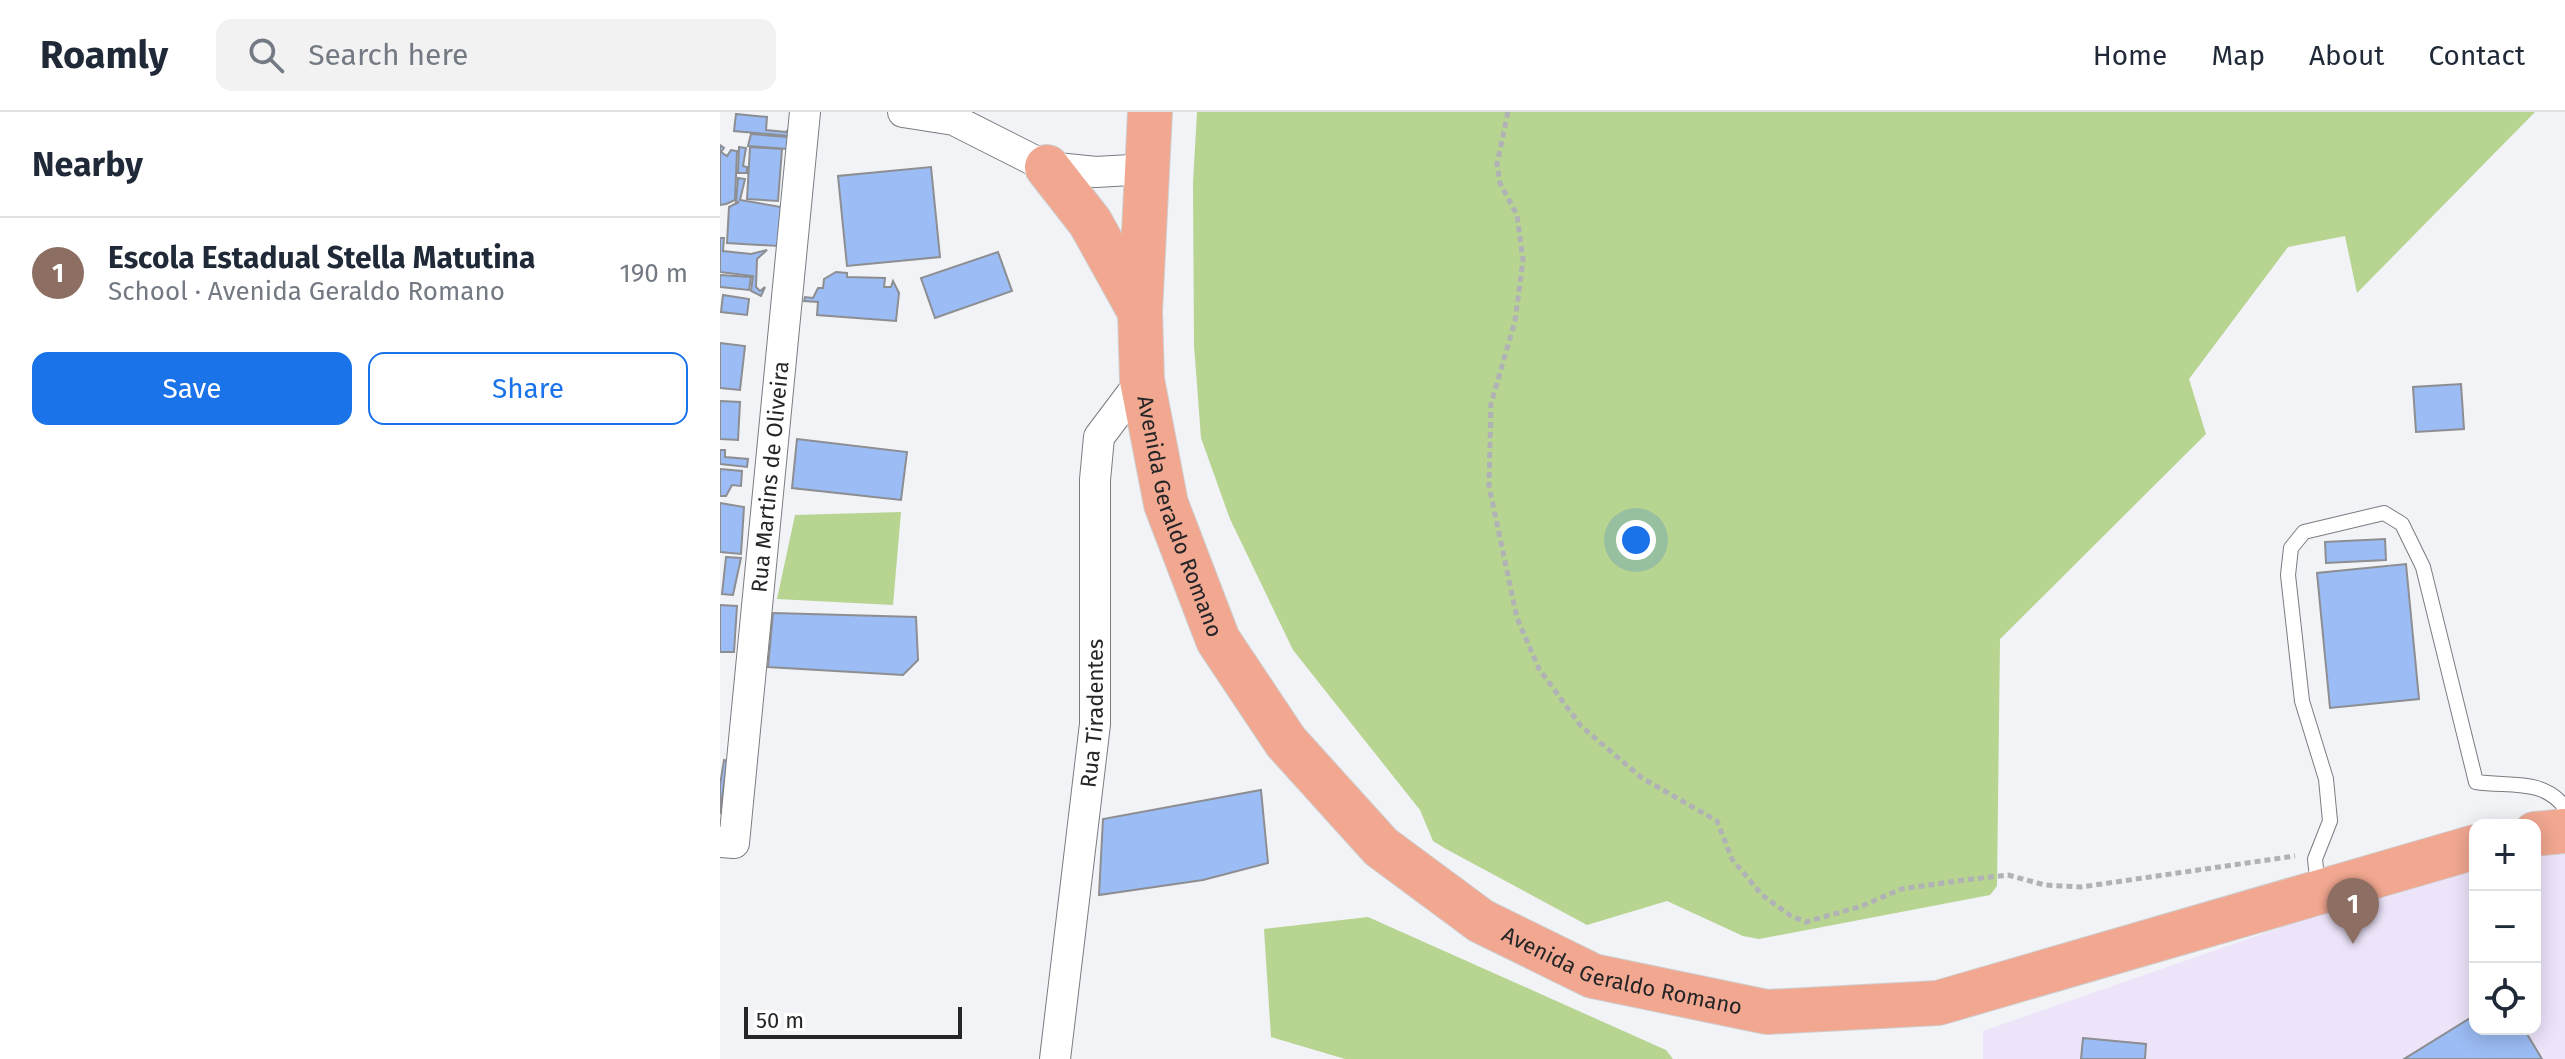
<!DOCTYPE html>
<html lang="en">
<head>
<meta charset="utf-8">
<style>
  body { margin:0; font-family:"Fira Sans",sans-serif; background:#f2f2f3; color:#1f2937 }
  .controls { position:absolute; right:24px; bottom:24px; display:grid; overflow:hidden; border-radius:16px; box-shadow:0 4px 20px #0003 }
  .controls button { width:72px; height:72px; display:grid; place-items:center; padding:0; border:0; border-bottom:2px solid #e0e1e3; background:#fff; color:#1f2937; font:40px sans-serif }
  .scale { position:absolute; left:24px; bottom:20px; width:218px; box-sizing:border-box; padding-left:8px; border:4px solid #252527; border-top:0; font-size:22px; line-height:28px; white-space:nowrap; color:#252527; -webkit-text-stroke:6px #fff; paint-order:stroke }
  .you { position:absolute; left:916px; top:428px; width:28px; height:28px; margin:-20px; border:6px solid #fff; border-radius:50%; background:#1a73e8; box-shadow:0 0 0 12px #1a73e833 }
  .badge { display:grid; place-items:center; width:52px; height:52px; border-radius:50%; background:#1a73e8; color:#fff; font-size:26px; font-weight:700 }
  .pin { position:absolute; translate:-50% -66px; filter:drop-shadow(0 2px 4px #0008) }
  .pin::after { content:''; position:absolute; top:42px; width:28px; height:24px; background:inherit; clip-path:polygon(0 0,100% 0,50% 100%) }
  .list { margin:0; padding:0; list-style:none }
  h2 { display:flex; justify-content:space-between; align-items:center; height:104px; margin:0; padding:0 32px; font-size:34px }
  h2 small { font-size:26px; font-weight:400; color:#747a83 }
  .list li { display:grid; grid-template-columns:52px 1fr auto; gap:24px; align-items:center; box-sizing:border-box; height:112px; padding:0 32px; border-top:2px solid #e0e1e3 }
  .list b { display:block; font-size:30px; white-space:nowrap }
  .list p { margin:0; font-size:26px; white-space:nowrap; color:#747a83 }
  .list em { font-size:26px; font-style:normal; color:#747a83 }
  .actions { display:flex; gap:16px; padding:24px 32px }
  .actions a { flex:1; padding:18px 0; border:2px solid #1a73e8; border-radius:16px; text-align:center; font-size:28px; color:#1a73e8 }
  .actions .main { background:#1a73e8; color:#fff }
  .icon { flex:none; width:44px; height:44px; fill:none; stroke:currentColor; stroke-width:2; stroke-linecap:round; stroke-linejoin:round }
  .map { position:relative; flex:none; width:1845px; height:947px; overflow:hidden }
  header { display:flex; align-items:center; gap:48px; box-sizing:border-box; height:112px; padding:0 40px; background:#fff; border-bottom:2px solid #e0e1e3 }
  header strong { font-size:38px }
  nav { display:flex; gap:44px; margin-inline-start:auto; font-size:28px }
  .search { width:560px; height:72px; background:#f2f2f3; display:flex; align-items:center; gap:20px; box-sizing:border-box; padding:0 28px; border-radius:16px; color:#747a83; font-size:30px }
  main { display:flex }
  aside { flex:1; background:#fff }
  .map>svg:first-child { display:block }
  .education { fill:#ede4fa }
  .green { fill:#b7d490 }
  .building { fill:#9cbcf5; stroke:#8c8e91; stroke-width:2 }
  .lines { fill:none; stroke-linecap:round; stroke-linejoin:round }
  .lane-casing { stroke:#7a7c80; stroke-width:16 }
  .street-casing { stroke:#7a7c80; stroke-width:32 }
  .primary-casing { stroke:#cfcfcf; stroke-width:46 }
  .path { stroke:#b0b2b5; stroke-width:5; stroke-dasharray:6 4; stroke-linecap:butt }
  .lane { stroke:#fff; stroke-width:14 }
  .street { stroke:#fff; stroke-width:30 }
  .primary { stroke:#f1a790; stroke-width:44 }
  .labels { text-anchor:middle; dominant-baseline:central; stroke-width:6; stroke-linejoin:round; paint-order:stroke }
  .street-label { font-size:22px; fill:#252527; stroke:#fff }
</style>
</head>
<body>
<header>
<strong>Roamly</strong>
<div class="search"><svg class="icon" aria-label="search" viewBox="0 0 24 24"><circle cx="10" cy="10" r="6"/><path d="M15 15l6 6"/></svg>Search here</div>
<nav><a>Home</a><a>Map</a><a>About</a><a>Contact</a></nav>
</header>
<main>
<aside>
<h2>Nearby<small></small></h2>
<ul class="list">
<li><span class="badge" style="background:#8d6e63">1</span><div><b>Escola Estadual Stella Matutina</b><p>School · Avenida Geraldo Romano</p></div><em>190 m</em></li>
</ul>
<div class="actions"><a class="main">Save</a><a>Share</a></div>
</aside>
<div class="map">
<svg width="1845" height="947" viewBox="0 0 1845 947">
  <rect width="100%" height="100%" fill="#f1f3f7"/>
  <path class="education" d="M1845,734v213h-582v-28l492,-171v169h60v-179z"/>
  <g class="green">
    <path d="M477,0h1338l-178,181 -12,-57 -57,11 -99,132 17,55 -206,205 -3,247 -7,9 -231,44 -16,-3 -76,-35 -80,24 -141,-76 -13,-8 -13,-31 -127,-160 -63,-131 -29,-81 -7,-93 -1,-162z"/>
    <path d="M181,400l-8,93 -116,-6 18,-84z"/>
    <path d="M648,805l298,133 7,9h-328l-74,-22 -7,-108z"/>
  </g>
  <g class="building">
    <path d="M16,2l31,3 -1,13 20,2 4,-4v8l-56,-5z"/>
    <path d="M31,22l37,3 -1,12 -39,-3z"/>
    <path d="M0,33l4,3 -3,4 6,4 4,-6 6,1 -2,49 -9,4 -6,1z"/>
    <path d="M19,35l7,1 -3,18 4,1v6h-9z"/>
    <path d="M30,35l32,2 -4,52 -31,-2z"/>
    <path d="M211,55l9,90 -93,9 -9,-90z"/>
    <path d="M18,66l7,1 -5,21 41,7 -2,39 -52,-3 2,-36 10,-5h-3z"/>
    <path d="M0,126h4l-1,13 28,3 16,-4 -10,9 -1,28 4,4 5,-4 -4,9 -10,-5 2,-15 -33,-4z"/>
    <path d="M278,140l14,39 -77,27 -14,-40z"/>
    <path d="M116,160l11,1v4l38,1 -1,9h7l2,-6 6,12 -3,28 -79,-6 1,-13 -14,-1 1,-4 8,1 5,-10h5l1,-9z"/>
    <path d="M0,163l31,2 -2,13 -29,-3z"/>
    <path d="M3,183l26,4 -2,16 -26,-3z"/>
    <path d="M0,231l25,3 -5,44 -20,-2z"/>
    <path d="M1741,272l3,45 -48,3 -3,-45z"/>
    <path d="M0,289l20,1 -2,38 -18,-1z"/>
    <path d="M77,327l110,13 -6,48 -109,-12z"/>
    <path d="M0,338h5v7l23,2 -1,8 -27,-3z"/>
    <path d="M0,357l22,2 -1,15 -9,-1 -6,11h-6z"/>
    <path d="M0,391l24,4 -3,47 -21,-2z"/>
    <path d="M1665,427l1,21 -60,3 -1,-21z"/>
    <path d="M6,445l15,1 -8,37 -11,-1z"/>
    <path d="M1686,452l13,135 -89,9 -13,-135z"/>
    <path d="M0,493l17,1 -3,46h-14z"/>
    <path d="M53,501l143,4 2,43 -15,15 -135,-8z"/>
    <path d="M4,648l3,1 -7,53v-29z"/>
    <path d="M541,678l7,73 -65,17 -104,15 4,-76z"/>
    <path d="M1755,903v14h49l18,30h-138z"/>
    <path d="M1363,926l63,6 -1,15h-64z"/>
  </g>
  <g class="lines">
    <g class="lane-casing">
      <path id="lane" d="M1598,775l-3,-28 15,-38 -4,-42 -24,-78 -14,-126 3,-27 13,-16 80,-19 18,11 21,43 53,215c33,5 68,-4 89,26"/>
    </g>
    <g class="street-casing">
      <g id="street">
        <path d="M183,0l51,8 93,47 49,5 52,-3"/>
        <path id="s1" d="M0,730l14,1 71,-731"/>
        <path id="s2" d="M335,947l40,-335v-244l4,-43 43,-57"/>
      </g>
    </g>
    <g class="primary-casing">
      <g id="primary">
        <path id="s3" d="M430,0l-10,200 2,68 24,124 52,136 68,102 95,105 100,74 112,55 174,36 171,-9 537,-156"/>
        <path d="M327,55l43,55 50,90"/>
        <path d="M1815,722l30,-3"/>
      </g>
    </g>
    <path class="path" d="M788,0l-11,52 3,19 17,32 6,45 -8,61 -24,83 -2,82 28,132 22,51 42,57 61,52 75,43 15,38 30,36 29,21 15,6 56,-16 39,-17 63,-9 44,-5 37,10 36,2 214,-31"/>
    <use href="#lane" class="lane"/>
    <use href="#street" class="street"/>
    <use href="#primary" class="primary"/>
  </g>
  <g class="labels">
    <g class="street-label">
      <text stroke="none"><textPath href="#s1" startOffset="382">Rua Martins de Oliveira</textPath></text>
      <text stroke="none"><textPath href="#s3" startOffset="410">Avenida Geraldo Romano</textPath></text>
      <text stroke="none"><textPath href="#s2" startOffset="348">Rua Tiradentes</textPath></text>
      <text stroke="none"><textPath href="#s3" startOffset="1080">Avenida Geraldo Romano</textPath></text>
    </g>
  </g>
</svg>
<div class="controls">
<button>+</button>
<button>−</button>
<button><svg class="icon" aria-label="locate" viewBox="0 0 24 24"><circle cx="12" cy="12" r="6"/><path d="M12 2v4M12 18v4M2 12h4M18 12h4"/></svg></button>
</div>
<div class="scale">50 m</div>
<div class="you"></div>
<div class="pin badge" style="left:1633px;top:832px;background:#8d6e63">1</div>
</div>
</main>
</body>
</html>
